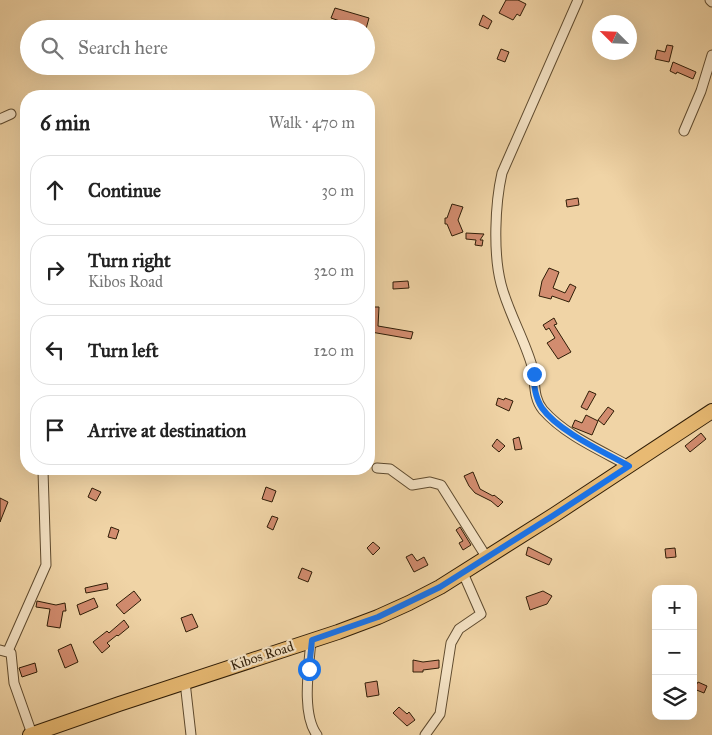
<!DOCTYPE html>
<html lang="en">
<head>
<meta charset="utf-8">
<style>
  body { margin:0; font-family:"IM FELL Great Primer",serif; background:#f2f2f2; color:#222 }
  .controls { position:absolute; right:15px; bottom:15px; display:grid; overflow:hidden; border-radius:10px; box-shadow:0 5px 20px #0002 }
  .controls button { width:45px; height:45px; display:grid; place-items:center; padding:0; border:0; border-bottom:1px solid #e0e0e0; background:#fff; color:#222; font:25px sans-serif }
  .compass { position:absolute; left:592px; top:15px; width:45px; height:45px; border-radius:50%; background:#fff; box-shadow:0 5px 20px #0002; rotate:294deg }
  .stop { position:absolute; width:15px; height:15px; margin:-11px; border:4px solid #1a73e8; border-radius:50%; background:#fff }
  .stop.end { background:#1a73e8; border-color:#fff; box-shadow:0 1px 5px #0008 }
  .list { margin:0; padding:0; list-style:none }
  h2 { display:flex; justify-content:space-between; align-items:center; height:65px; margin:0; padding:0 20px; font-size:21px }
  h2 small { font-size:16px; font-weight:400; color:#767676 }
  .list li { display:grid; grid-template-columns:32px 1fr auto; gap:15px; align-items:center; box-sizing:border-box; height:70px; margin:0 10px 10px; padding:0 10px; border:1px solid #e0e0e0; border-radius:20px }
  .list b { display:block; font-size:19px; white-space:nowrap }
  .list p { margin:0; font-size:16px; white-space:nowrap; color:#767676 }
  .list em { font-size:16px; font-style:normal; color:#767676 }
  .icon { flex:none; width:28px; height:28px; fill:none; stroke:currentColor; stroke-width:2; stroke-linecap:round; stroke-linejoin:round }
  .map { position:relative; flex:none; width:712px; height:735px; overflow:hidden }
  .search { position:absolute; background:#fff; box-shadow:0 5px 20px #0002; left:20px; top:20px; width:355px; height:55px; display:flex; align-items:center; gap:12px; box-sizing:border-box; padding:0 18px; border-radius:28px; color:#767676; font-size:19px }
  .panel { position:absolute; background:#fff; box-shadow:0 5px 20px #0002; left:20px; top:90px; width:355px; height:385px; border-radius:20px }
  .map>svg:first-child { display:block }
  .building { fill:#d28c6f; stroke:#2f1d07 }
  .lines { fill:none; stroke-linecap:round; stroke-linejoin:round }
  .minor-casing { stroke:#5f4b2f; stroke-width:11 }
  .primary-casing { stroke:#2f1d07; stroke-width:16 }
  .minor { stroke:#f5e3c5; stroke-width:9 }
  .primary { stroke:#e8ba73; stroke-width:14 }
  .route { stroke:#1a73e8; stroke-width:6 }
  .labels { text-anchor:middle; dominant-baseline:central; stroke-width:4.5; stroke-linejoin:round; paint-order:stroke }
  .street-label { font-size:14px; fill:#2f1d07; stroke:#f5e3c5 }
</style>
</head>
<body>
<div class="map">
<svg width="712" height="735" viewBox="0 0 712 735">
  <rect width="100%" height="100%" fill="#f0d4a6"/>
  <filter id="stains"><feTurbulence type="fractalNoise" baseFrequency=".004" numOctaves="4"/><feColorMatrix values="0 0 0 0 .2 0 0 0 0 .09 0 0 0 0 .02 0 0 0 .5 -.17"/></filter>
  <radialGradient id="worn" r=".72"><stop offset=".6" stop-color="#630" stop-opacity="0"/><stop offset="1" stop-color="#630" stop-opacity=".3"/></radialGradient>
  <g class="building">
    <path d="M506,0h12l8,4 -6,12 -3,-2 -4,6 -14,-7z"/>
    <path d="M335,8l34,10 -3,11 -14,-4v4h-10l1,-7 -12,-4z"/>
    <path d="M483,15l9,6 -4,8 -9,-4z"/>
    <path d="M667,45l6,1 -4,16 -14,-3 2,-9 8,2z"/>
    <path d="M501,49l8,3 -4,10 -8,-3z"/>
    <path d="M673,62l23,10 -3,7 -16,-7 -1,2 -6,-3z"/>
    <path d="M578,198l1,7 -12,2 -1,-7z"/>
    <path d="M452,204l11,3 -5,13 5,12 -11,4 -5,-12h-2v-6h2z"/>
    <path d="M466,233l18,1 -4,6h3l-1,6 -7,-1 1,-5 -10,-1z"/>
    <path d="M549,268l10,4 -6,16 12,5 5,-9 6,3 -7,15 -17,-6 -1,3 -12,-3 3,-15z"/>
    <path d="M408,281l1,7 -16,1v-7z"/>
    <path d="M372,307h7l-1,19 35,6 -2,7 -40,-7z"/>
    <path d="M554,318l3,6 -3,1 17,27 -13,7 -11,-16 8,-5 -6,-10 -3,2 -3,-5z"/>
    <path d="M589,391l7,3 -9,16 -6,-3z"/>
    <path d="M498,398l6,2 1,-2 8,3 -4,10 -13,-6z"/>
    <path d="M608,407l6,4 -10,14 -6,-5z"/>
    <path d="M586,415l12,6 -6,14 -20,-8 3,-7 7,3z"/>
    <path d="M701,433l5,6 -16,13 -5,-6z"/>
    <path d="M519,437l3,12 -7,1 -2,-11z"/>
    <path d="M497,439l8,7 -6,6 -7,-6z"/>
    <path d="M473,472l7,17 13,7 1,-1 9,7 -5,5 -7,-6 -16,-8 -6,-7 -5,-10z"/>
    <path d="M266,487l10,4 -4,11 -10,-3z"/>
    <path d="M92,488l9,4 -5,9 -8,-4z"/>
    <path d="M0,498l8,4 -8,20z"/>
    <path d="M272,516l6,2 -5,12 -6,-3z"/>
    <path d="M111,527l8,3 -3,9 -8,-2z"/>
    <path d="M460,527l11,18 -8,5 -4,-7 4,-2 -7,-11z"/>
    <path d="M373,542l7,6 -7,7 -6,-7z"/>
    <path d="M528,547l24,12 -3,6 -23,-10z"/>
    <path d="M675,548l1,9 -10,1 -1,-9z"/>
    <path d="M412,554l5,7 7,-4 4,8 -14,7 -8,-15z"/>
    <path d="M302,568l10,4 -4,10 -10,-4z"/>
    <path d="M107,583l1,6 -22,4 -1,-5z"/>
    <path d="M134,591l7,9 -17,14 -8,-9z"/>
    <path d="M543,591l9,5 -5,8 -17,6 -4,-13z"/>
    <path d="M94,598l4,9 -18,8 -3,-10z"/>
    <path d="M37,601l19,4 9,-2 1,8h-3l-3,17 -13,-2 3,-17 -14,-2z"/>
    <path d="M192,614l6,13 -12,5 -5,-14z"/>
    <path d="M124,620l5,7 -11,9 -1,-1 -10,8 3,3 -8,7 -9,-11 14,-11 2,2z"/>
    <path d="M71,644l7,18 -13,6 -7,-18z"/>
    <path d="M413,660l10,2 16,-2v8l-16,2v2h-10z"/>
    <path d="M35,663l2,9 -15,5 -3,-9z"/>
    <path d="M377,681l2,14 -12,2 -2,-14z"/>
    <path d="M698,682l9,4 -3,7 -10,-4z"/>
    <path d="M399,707l8,7 2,-2 6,8 -8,6 -14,-13z"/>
  </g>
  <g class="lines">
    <g class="minor-casing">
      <g id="minor">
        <path d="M578,0l-76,173c-7,31 -9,80 -1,111 7,28 23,54 31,82 4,14 0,31 11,44 22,25 57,40 86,56"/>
        <path d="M710,0l2,2"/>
        <path d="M0,119l11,-5"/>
        <path d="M684,131l17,-40 11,-36"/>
        <path d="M377,468l13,1 22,16 18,-3 11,3 46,73"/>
        <path d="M311,640c-2,26 -10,74 6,95"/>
        <path d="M0,650l11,3 3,30 18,51"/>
        <path d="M8,651l38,-86 -3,-94"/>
        <path d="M185,682l6,53"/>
        <path d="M425,735l15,-21 11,-71 8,-14 22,-15 -18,-41"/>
      </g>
    </g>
    <g class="primary-casing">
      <path id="primary" d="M30,735l89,-31 219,-72 40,-15 31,-14 31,-16 114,-72 158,-104"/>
    </g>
    <use href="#minor" class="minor"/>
    <use href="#primary" class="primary"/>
  </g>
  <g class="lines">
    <path class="route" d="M309,669l3,-29 66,-23 62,-30 114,-72 75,-49c-25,-14 -71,-35 -87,-58 -6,-9 -9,-23 -8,-34"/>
  </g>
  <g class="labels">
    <g class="street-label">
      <text transform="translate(262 656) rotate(-18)">Kibos Road</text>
    </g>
  </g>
  <rect width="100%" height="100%" filter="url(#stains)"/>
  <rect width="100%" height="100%" fill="url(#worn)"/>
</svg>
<div class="controls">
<button>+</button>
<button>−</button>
<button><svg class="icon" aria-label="layers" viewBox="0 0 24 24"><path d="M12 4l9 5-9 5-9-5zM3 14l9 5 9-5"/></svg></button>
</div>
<svg class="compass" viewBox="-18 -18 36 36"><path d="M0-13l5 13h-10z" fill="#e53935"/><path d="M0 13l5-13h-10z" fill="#767676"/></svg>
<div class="stop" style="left:309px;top:669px"></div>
<div class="stop end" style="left:534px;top:374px"></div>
<div class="search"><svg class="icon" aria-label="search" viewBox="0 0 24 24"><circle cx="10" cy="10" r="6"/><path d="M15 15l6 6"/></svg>Search here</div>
<section class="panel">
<h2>6 min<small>Walk · 470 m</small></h2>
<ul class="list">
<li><svg class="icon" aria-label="ahead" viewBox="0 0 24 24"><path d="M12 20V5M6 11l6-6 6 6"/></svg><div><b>Continue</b></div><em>30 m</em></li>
<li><svg class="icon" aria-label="right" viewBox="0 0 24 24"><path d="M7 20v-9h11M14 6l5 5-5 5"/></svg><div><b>Turn right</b><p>Kibos Road</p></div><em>320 m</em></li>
<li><svg class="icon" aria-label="left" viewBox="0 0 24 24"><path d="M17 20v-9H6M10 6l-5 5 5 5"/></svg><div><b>Turn left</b></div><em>120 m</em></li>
<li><svg class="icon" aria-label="arrive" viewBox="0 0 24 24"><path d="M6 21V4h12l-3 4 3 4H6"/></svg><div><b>Arrive at destination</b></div></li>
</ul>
</section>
</div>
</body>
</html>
